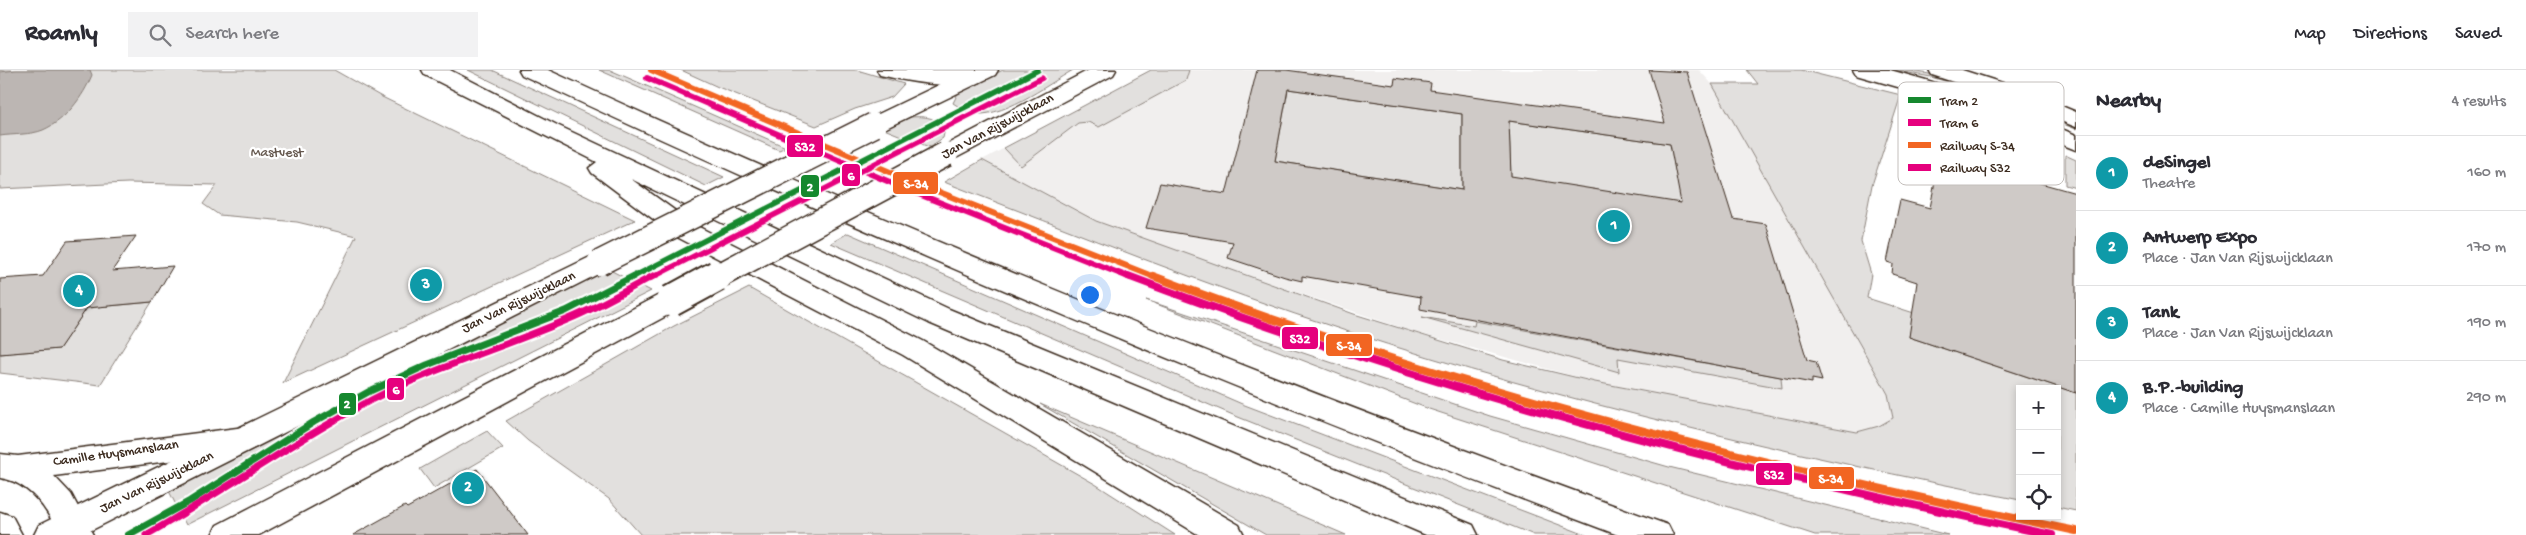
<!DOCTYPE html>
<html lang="en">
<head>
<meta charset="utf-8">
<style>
  body { margin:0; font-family:"Gochi Hand",sans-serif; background:#f2f2f3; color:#2b2b33 }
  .controls { position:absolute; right:15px; bottom:15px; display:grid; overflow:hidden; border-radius:0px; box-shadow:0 2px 8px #0003 }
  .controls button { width:45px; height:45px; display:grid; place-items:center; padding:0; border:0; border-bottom:1px solid #e1e1e2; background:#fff; color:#2b2b33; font:25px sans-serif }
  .you { position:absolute; left:1089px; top:224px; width:18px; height:18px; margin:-12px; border:4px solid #fff; border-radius:50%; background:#1a73e8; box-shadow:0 0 0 8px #1a73e833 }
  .badge { display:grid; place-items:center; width:32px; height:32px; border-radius:50%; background:#1a73e8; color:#fff; font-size:16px; font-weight:700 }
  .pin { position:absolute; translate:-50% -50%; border:2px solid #fff; box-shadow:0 1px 5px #0006 }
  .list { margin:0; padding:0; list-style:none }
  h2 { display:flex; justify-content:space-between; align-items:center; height:65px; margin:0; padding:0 20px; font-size:21px }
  h2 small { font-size:16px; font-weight:400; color:#7c7c81 }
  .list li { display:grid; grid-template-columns:32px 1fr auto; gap:15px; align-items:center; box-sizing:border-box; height:75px; padding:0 20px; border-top:1px solid #e1e1e2 }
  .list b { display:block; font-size:19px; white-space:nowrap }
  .list p { margin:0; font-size:16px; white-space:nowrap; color:#7c7c81 }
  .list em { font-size:16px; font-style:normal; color:#7c7c81 }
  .icon { flex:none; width:28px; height:28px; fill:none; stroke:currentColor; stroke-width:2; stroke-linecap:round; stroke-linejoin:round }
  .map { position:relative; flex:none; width:2076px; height:465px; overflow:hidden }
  header { display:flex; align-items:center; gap:30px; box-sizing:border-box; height:70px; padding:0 25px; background:#fff; border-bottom:1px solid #e1e1e2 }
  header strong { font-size:24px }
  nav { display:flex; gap:28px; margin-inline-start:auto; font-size:18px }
  .search { width:350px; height:45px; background:#f2f2f3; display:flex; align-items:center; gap:12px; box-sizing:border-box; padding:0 18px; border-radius:0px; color:#7c7c81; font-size:19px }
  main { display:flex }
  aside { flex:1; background:#fff }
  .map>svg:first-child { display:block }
  .built { fill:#f1efee }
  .green { fill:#e2e0de; stroke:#8e857e }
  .water { fill:#bcb6b3; stroke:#887e77 }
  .building { fill:#cfcac7; stroke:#3b2a1e; fill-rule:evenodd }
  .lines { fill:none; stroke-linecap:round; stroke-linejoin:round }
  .tertiary-casing { stroke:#3b2a1e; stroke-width:3 }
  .secondary-casing { stroke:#3b2a1e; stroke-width:3 }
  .primary-casing { stroke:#3b2a1e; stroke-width:3 }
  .motorway-casing { stroke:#3b2a1e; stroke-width:3 }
  .tertiary { fill:#fff; fill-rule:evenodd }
  .secondary { fill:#fff; fill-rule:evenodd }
  .primary { fill:#fff; fill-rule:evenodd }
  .motorway { fill:#fff; fill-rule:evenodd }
  .secondary-bridge-far1-casing { stroke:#3b2a1e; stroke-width:27; stroke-linecap:butt }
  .secondary-bridge-casing { stroke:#3b2a1e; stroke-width:34; stroke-linecap:butt }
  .secondary-bridge-far1 { stroke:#fff; stroke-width:24 }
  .secondary-bridge { stroke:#fff; stroke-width:30 }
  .rail-1-far1-casing { stroke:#fff; stroke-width:9 }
  .rail-1-casing { stroke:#fff; stroke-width:12 }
  .rail-2-far1-casing { stroke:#fff; stroke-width:9 }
  .rail-2-casing { stroke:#fff; stroke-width:12 }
  .rail-1-far1 { stroke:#f26522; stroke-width:6 }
  .rail-1 { stroke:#f26522; stroke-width:8 }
  .rail-2-far1 { stroke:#e5007d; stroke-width:6 }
  .rail-2 { stroke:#e5007d; stroke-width:8 }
  .tram-1-far1-casing { stroke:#fff; stroke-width:9 }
  .tram-1-casing { stroke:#fff; stroke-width:11 }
  .tram-2-far1-casing { stroke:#fff; stroke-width:9 }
  .tram-2-casing { stroke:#fff; stroke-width:11 }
  .tram-1-far1 { stroke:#15882e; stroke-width:5.5 }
  .tram-1 { stroke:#15882e; stroke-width:7 }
  .tram-2-far1 { stroke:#e6007e; stroke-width:5.5 }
  .tram-2 { stroke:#e6007e; stroke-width:7 }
  .labels { text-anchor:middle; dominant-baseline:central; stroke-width:4.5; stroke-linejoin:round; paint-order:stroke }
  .street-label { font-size:14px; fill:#3b2a1e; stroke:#fff }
  .park-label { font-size:14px; fill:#65584e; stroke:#fff }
  .key { fill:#fff; stroke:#c4bfbc; stroke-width:1 }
  .key-label { font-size:14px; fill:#3b2a1e }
  .line-badge { stroke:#fff; stroke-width:2 }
  .badge-label { font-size:14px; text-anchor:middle; font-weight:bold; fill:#fff }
</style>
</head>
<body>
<header>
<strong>Roamly</strong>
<div class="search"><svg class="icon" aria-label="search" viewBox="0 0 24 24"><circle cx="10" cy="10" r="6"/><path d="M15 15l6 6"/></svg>Search here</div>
<nav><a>Map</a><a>Directions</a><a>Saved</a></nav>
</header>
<main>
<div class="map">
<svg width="2076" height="465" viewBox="0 0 2076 465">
  <rect width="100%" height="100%" fill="#fff"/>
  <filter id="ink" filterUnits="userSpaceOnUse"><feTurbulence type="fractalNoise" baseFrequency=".02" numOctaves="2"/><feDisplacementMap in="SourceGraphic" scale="10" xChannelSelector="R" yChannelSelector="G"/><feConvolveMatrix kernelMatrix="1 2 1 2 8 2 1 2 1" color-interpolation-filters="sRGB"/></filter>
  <g filter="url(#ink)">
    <path class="built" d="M1151,0h548l13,14 112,194 64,116 5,24 -14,8 -22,6 -262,-50 -181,-50 -238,-81 -80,-30 -114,-61z"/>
    <g class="green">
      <path d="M0,0h334l46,26 255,124 -352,163 73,-147 -59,-14 -78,-7 -16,-11 14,-19 -89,-2 -128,6z"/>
      <path d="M468,0h24l232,107 -18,9z"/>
      <path d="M599,0h11l176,77 -7,3z"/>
      <path d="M681,0h176l47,14 -12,13 -37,12 -39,17 -98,-39z"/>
      <path d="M1003,0h70c-26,15 -74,51 -103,43 -6,-2 -12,-7 -17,-10l6,-12z"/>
      <path d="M1151,0h38l-3,10 -87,47 -11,-5 -10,1 -57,43 -17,-18z"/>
      <path d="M1747,0h54l100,25 -29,90 -11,56 10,33 -4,24 47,15 -5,24 167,56v118l-19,-4v-118h-37v111c-227,-45 -454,-97 -674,-169 -136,-44 -269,-98 -402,-149l38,-22 114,61 258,93 149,46 92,22 262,50 22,-6 14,-8 -5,-24 -176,-310h46z"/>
      <path d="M1892,0c58,0 130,35 184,57v2l-98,-38 -47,-14z"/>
      <path d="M1288,19l174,25v76l-187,-29z"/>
      <path d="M911,47c13,-1 26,0 34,12l-2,9 -14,9 -45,-18z"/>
      <path d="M1509,51l161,23 12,60 -171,-26z"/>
      <path d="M2065,85l11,5v28l-11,-3z"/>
      <path d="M848,163l394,171 344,131h-52l-301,-120 -402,-172z"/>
      <path d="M606,198l45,23 -465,234 -19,-38z"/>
      <path d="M749,218l346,196 80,51h-534l-32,-36 -81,-58 -22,-20 168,-95z"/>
      <path d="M1146,230l344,116 179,51 279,68h-133l-386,-126z"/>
      <path d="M152,232l-52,83 -100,-12v-19l59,-5 28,-41z"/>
      <path d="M1422,247l52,9 1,-5 306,56 1,11 -164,-30 1,14z"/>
      <path d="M1040,334l306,131h-80z"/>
      <path d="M487,361l16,17 -69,40 -14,-19z"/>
    </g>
    <path class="water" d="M16,0h74l2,5c-9,22 -26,45 -49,55 -12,5 -30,4 -43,6v-64z"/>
    <g class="building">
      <path d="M1257,0h29l108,15 1,-7 36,5 -1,7 235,33 -16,-53 38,2 46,147 33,5 41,136 9,2 6,19 -10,-2v4l-392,-74 1,-12 -119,-21v5l-17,-4 -57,-19 5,-16 -87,-14 14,-45 66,11zM1288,19l174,25v76l-187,-29zM1509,51l161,23 11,59 -170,-27z"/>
      <path d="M1940,85l136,38v200l-167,-56 8,-55 -25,-8 1,-10 -6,-2 13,-62 30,8z"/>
      <path d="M136,166l-24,35 61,-5 -21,36 -65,6 -28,41 -59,5v-75l43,-3 24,-35z"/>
      <path d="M477,399l51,66h-175l52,-29 2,2z"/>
    </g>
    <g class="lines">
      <g class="tertiary-casing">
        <g id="tertiary">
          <path d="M245,357l11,4 4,8 -4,8 -11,4 -191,25 17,18 22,41h-34c-11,-25 -29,-53 -59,-57v-24l18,2z"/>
          <path d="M0,442l12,4 10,19h-22z"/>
        </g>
      </g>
      <g class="secondary-casing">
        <g id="secondary">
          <path d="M970,0h28l-3,5 -113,55 -8,2 -8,-2 -3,-5 3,-5z"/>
          <path d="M1089,0h27l-3,5 -159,84 -8,2 -8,-2 -4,-5 4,-5z"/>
          <path d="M599,184l9,3 4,6 -4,6 -526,266h-48l5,-10 551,-268z"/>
          <path d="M671,222l10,2 4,7 -4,7 -422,227h-47l5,-10 444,-231z"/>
        </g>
      </g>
      <g class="primary-casing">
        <g id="primary">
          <path d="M1853,0h37l36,10 80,26 70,29v15l-112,-44 -108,-31z"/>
          <path d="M1929,0h33l56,18 58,24v15l-74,-29 -70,-23z"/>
        </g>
      </g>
      <g class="motorway-casing">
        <g id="motorway">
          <path d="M422,0h28l109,56 390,183 524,216 5,10h-52l-497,-212 -298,-144 64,46 228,116 316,184 5,10h-45l-296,-180 -226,-118 -85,-64 -3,-5 8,-6 -172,-87z"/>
          <path d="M519,0h29c366,169 740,318 1120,455l5,10h-55c-372,-139 -737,-292 -1096,-460z"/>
          <path d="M877,0h95l8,2 3,5 -3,5c-31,7 -70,0 -100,-7z"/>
        </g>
      </g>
      <use href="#tertiary" class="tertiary"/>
      <use href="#secondary" class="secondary"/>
      <use href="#primary" class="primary"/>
      <use href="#motorway" class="motorway"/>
      <g class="secondary-bridge-far1-casing">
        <g id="secondary-bridge-far1">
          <path d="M599,193l275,-138"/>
          <path d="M715,208l231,-124"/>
        </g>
      </g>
      <g class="secondary-bridge-casing">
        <path id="secondary-bridge" d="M671,231l46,-25"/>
      </g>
      <use href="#secondary-bridge-far1" class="secondary-bridge-far1"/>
      <use href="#secondary-bridge" class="secondary-bridge"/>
      <g class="rail-1-far1-casing">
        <path id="rail-1-far1" d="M651,0l258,110 248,98"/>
      </g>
      <g class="rail-1-casing">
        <path id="rail-1" d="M1153,206c300,114 610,190 923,255"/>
      </g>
      <g class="rail-2-far1-casing">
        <path id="rail-2-far1" d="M647,8l259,111 225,89"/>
      </g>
      <g class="rail-2-casing">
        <path id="rail-2" d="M1128,206c300,114 610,194 924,259"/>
      </g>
      <use href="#rail-1-far1" class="rail-1-far1"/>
      <use href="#rail-1" class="rail-1"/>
      <use href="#rail-2-far1" class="rail-2-far1"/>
      <use href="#rail-2" class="rail-2"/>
      <g class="tram-1-far1-casing">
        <path id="tram-1-far1" d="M631,208l407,-208"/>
      </g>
      <g class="tram-1-casing">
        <path id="tram-1" d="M128,465l62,-34 124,-79 56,-31 57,-26 139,-54 68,-35"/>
      </g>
      <g class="tram-2-far1-casing">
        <path id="tram-2-far1" d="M651,208l391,-200"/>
      </g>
      <g class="tram-2-casing">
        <path id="tram-2" d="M146,465c77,-43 149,-95 227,-136 63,-32 131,-52 196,-80 29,-12 56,-28 84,-43"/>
      </g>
      <use href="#tram-1-far1" class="tram-1-far1"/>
      <use href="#tram-1" class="tram-1"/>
      <use href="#tram-2-far1" class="tram-2-far1"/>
      <use href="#tram-2" class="tram-2"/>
    </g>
  </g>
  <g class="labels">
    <g class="street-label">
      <text transform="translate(998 57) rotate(-28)">Jan Van Rijswijcklaan</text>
      <text transform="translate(519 233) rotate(-26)">Jan Van Rijswijcklaan</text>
      <text transform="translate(116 384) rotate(-8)">Camille Huysmanslaan</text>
      <text transform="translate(157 413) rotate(-26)">Jan Van Rijswijcklaan</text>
    </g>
    <g class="park-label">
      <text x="277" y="83">Mastvest</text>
    </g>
  </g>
  <rect x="1898" y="12" width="166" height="103" rx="8" class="key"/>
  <rect x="1908" y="27" width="23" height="6" fill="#15882e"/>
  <rect x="1908" y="49" width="23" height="7" fill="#e6007e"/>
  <rect x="1908" y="72" width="23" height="6" fill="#f26522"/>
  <rect x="1908" y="94" width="23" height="7" fill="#e5007d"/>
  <g class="key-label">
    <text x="1940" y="35">Tram 2</text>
    <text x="1940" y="57">Tram 6</text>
    <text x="1940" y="80">Railway S-34</text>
    <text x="1940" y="102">Railway S32</text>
  </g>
  <g class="line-badge">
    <rect x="786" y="64" width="38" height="24" rx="5" fill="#e5007d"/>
    <rect x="841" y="93" width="20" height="24" rx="5" fill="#e6007e"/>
    <rect x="892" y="101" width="47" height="24" rx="5" fill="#f26522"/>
    <rect x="800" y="104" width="20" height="24" rx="5" fill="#15882e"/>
    <rect x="1281" y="256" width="38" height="24" rx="5" fill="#e5007d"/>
    <rect x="1325" y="263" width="48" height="24" rx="5" fill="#f26522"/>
    <rect x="386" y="307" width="19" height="24" rx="5" fill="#e6007e"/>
    <rect x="338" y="322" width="19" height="24" rx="5" fill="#15882e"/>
    <rect x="1755" y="392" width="38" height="24" rx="5" fill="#e5007d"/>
    <rect x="1808" y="396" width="47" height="24" rx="5" fill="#f26522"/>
  </g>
  <g class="badge-label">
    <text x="805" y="81">S32</text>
    <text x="851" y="110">6</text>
    <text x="916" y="118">S-34</text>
    <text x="810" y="121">2</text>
    <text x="1300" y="273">S32</text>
    <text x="1349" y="280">S-34</text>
    <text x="396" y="324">6</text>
    <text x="347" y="338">2</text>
    <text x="1774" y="409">S32</text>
    <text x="1831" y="413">S-34</text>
  </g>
</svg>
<div class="controls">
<button>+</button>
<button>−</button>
<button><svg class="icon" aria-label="locate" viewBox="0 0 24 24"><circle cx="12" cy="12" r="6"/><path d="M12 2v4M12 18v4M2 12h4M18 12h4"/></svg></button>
</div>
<div class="you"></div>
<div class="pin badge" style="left:1614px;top:156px;background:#0f9aa8">1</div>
<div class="pin badge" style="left:468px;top:418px;background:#0f9aa8">2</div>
<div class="pin badge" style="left:426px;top:215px;background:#0f9aa8">3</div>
<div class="pin badge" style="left:79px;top:221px;background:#0f9aa8">4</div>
</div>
<aside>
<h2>Nearby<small>4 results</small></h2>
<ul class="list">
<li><span class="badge" style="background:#0f9aa8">1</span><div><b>deSingel</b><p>Theatre</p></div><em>160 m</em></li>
<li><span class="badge" style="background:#0f9aa8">2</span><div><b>Antwerp Expo</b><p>Place · Jan Van Rijswijcklaan</p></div><em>170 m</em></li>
<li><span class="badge" style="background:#0f9aa8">3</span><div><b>Tank</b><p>Place · Jan Van Rijswijcklaan</p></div><em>190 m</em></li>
<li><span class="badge" style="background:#0f9aa8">4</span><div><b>B.P.-building</b><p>Place · Camille Huysmanslaan</p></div><em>290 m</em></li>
</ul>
</aside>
</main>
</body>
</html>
